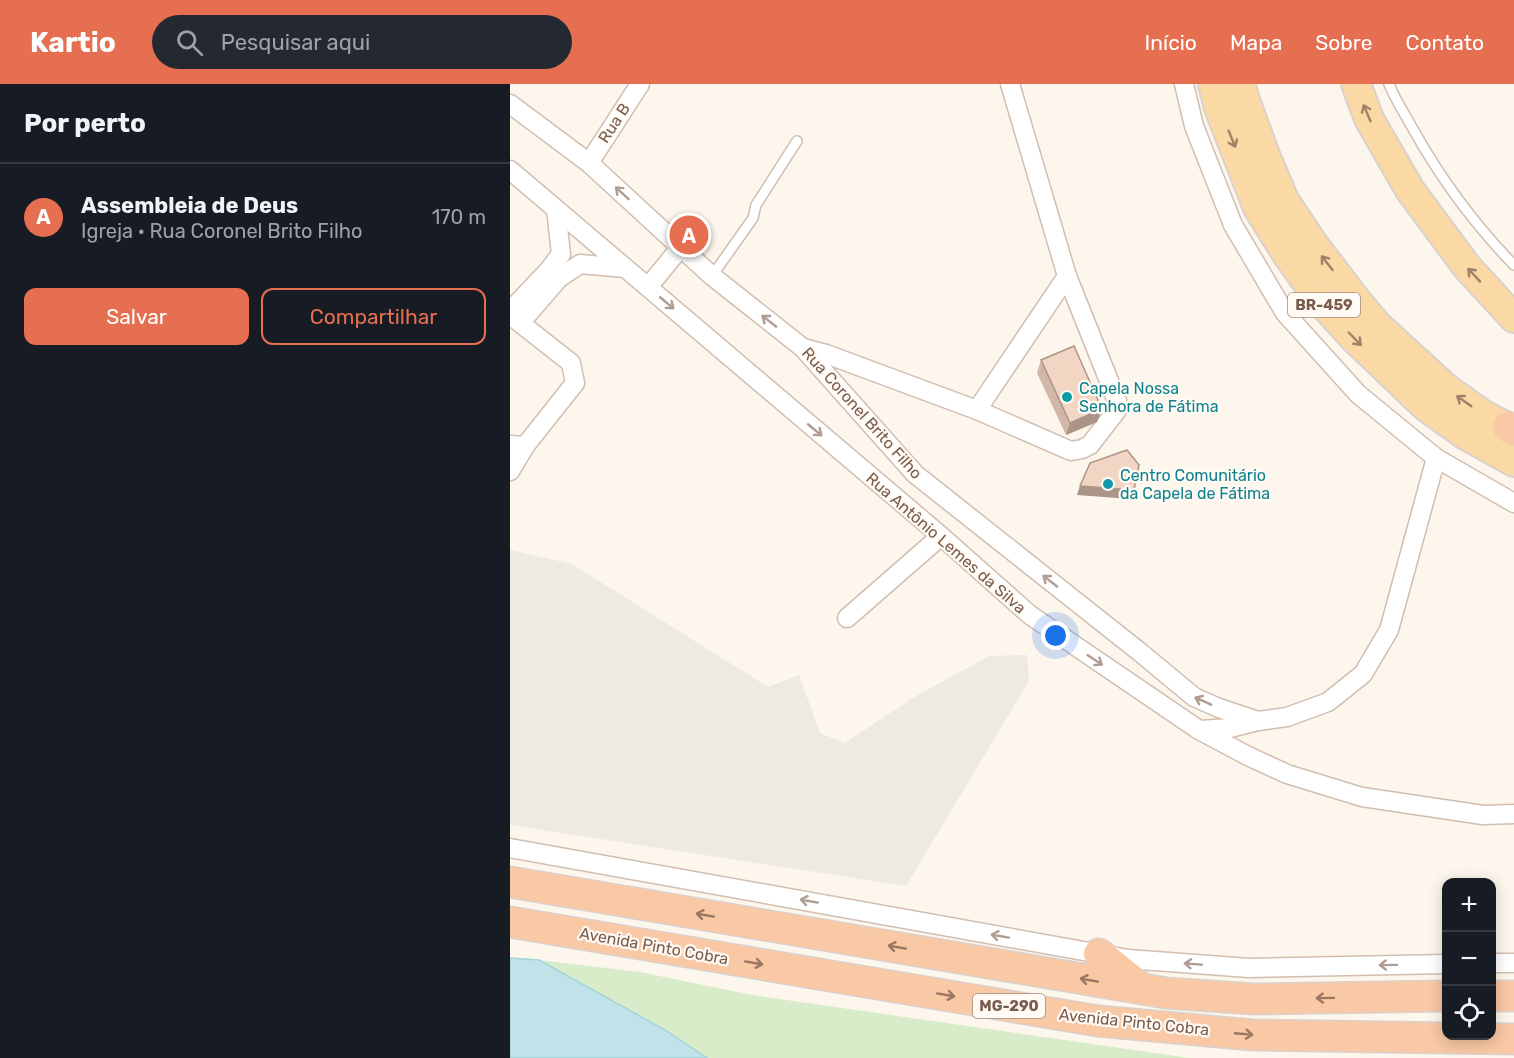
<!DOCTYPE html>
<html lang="pt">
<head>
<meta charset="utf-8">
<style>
  body { margin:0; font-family:Rubik,sans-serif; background:#242831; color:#f1f3f6 }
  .controls { position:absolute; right:18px; bottom:18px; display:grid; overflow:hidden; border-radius:12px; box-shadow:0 3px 15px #0003 }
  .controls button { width:54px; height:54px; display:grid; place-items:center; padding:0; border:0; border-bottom:2px solid #363941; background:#171b24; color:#f1f3f6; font:30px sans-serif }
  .you { position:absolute; left:546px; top:552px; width:21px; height:21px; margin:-15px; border:4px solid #fff; border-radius:50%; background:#1a73e8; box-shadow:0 0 0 9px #1a73e833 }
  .badge { display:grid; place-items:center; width:39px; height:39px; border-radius:50%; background:#e76f51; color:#fff; font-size:20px; font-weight:700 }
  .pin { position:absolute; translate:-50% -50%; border:3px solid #fff; box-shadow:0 2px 6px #0006 }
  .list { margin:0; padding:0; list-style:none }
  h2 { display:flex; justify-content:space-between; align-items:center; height:78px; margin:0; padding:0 24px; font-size:26px }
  h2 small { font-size:20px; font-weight:400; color:#9ea1a6 }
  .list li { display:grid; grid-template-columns:39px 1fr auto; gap:18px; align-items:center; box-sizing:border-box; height:108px; padding:0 24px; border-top:2px solid #363941 }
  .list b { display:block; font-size:22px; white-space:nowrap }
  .list p { margin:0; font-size:20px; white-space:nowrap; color:#9ea1a6 }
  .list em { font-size:20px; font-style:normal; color:#9ea1a6 }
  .actions { display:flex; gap:12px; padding:18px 24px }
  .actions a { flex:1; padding:14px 0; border:2px solid #e76f51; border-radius:12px; text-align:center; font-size:21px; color:#e76f51 }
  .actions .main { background:#e76f51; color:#fff }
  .icon { flex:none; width:33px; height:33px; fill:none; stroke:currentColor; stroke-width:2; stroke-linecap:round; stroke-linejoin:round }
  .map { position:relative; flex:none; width:1004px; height:974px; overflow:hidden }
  header { display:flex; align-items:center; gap:36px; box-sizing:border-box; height:84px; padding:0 30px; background:#e76f51; color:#fff }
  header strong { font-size:28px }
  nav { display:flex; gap:33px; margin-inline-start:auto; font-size:21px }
  .search { width:420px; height:54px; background:#242831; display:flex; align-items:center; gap:15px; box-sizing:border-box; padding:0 21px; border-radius:33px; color:#9ea1a6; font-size:22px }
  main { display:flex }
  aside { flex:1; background:#171b24 }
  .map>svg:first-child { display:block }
  .industrial { fill:#efe9e4 }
  .green { fill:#d8ecc9 }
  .water { fill:#bfe3e8; stroke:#a5d3da; stroke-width:1.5 }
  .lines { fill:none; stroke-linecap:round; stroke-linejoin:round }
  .service-casing { stroke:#d1beb0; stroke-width:12 }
  .minor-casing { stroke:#d1beb0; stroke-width:21 }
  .primary-casing { stroke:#dad1cd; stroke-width:32 }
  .trunk-casing { stroke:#dad1cd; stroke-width:33 }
  .service { stroke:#fff; stroke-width:9 }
  .minor { stroke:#fff; stroke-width:18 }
  .primary { stroke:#fbd9a5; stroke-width:28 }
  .trunk { stroke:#f9c8a4; stroke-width:30 }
  .wall { fill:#d1b7a8 }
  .shaded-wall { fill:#aa9588 }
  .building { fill:#f3d5c3; stroke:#aa9588; stroke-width:1.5 }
  .oneway { stroke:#a18267 }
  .oneway2 { stroke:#af9d94 }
  .oneway3 { stroke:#9a7763 }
  .culture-dot { fill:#0f9aa8; stroke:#fffaf3; stroke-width:2 }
  .labels { text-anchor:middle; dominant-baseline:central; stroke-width:4.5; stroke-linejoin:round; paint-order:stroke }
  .shield { fill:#fffaf3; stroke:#a28b7f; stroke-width:1.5 }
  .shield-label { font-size:15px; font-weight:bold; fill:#7a5c4d }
  .street-label { font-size:16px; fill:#7a5c4d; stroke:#fffaf3 }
  .culture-label { font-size:16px; fill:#0d838f; stroke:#fffaf3; text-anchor:start }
</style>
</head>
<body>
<header>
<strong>Kartio</strong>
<div class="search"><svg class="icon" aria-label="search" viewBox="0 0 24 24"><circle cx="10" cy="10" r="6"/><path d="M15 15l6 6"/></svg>Pesquisar aqui</div>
<nav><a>Início</a><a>Mapa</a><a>Sobre</a><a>Contato</a></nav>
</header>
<main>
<aside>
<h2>Por perto<small></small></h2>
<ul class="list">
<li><span class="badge">A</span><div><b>Assembleia de Deus</b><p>Igreja · Rua Coronel Brito Filho</p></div><em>170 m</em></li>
</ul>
<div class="actions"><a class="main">Salvar</a><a>Compartilhar</a></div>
</aside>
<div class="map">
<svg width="1004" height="974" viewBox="0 0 1004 974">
  <rect width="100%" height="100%" fill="#fdf6ec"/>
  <path class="industrial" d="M0,466l62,14 196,123 31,-12 21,58 25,10 71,-47 73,-40 38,-1 2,26 -123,205 -396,-61z"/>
  <path class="green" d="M29,876l101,12 112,23 438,63h-483l-42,-28z"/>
  <path class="water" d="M0,874l29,2 126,70 42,28h-197z"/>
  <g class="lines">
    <g class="service-casing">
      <g id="service">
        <path d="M879,0c6,16 16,30 24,45 28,50 61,95 101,136"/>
        <path d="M202,192l41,-58 3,-13 41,-64"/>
      </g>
    </g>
    <g class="minor-casing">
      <g id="minor">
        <path d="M674,0l10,42 39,99 52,88 73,81 78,64 78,45"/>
        <path d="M0,20l79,59 123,113 91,72 112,126 226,179 53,44 25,11 39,13"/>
        <path d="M79,79l51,-79"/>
        <path d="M0,86l431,366 89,79 169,115 49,26 39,18 75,23 121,18 31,-1"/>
        <path d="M138,203l32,-39"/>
        <path d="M0,227l39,-41 12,-16 -5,-45"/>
        <path d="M0,231l61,48 4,20 -50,63 -15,-1"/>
        <path d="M10,239l39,-45 21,-14 45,4"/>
        <path d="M293,264l23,6 151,56 94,41 11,-2 8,-4 27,-35v-9l-50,-125 -57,-192"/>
        <path d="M467,326l90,-134"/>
        <path d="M0,387l15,-25"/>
        <path d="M337,534l94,-82"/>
        <path d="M690,646l30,-2 28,-7 29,-4 41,-15 35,-28 26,-44 47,-172"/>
        <path d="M0,764l618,111 121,9 197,-4"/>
        <path d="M982,879h22"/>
      </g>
    </g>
    <g class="primary-casing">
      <g id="primary">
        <path d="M703,0l6,24 39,100 30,48 34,47 33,36 70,67 39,28 50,28"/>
        <path d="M730,0l6,19 19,52 19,45 30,45 42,55 22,26 69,63 35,25 32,17"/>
        <path d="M846,0l13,35 41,71 57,77 47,51"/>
      </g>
    </g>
    <g class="trunk-casing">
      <g id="trunk">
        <path d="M998,343l6,3"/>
        <path d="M0,798l656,111 88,6 192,-3"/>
        <path d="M0,838l588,99 155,14 261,4"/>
        <path d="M589,870l41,33"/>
        <path d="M982,912h22"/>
      </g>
    </g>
    <use href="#service" class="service"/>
    <use href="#minor" class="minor"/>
    <use href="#primary" class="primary"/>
    <use href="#trunk" class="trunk"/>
  </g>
  <path class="wall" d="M531,276l61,49 -5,13 -31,13 -29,-62z"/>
  <g class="shaded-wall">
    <path d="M592,325l-5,13 -31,13 4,-12z"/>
    <path d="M570,402l54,4 -3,9 -54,-4z"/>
  </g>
  <g class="building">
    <path d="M564,262l28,63 -32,14 -29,-63z"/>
    <path d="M617,366l12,15 -5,25 -54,-4 10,-23z"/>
  </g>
  <defs><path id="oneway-shaft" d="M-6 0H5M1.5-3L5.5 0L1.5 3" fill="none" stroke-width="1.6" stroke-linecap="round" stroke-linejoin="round" transform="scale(1.5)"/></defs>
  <g class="oneway">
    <use href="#oneway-shaft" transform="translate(857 29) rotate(-113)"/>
    <use href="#oneway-shaft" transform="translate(722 55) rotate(68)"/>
    <use href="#oneway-shaft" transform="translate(817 179) rotate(-128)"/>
    <use href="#oneway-shaft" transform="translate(964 191) rotate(-133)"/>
    <use href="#oneway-shaft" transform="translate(845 255) rotate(46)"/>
    <use href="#oneway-shaft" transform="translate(954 317) rotate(-145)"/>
  </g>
  <g class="oneway2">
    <use href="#oneway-shaft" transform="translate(112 109) rotate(-137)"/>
    <use href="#oneway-shaft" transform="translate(157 219) rotate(40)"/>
    <use href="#oneway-shaft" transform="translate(259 237) rotate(-142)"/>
    <use href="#oneway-shaft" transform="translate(305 346) rotate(40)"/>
    <use href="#oneway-shaft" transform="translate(540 497) rotate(-142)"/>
    <use href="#oneway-shaft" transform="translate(585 576) rotate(34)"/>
    <use href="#oneway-shaft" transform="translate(693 617) rotate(-156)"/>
    <use href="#oneway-shaft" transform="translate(299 817) rotate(-170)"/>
    <use href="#oneway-shaft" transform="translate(490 852) rotate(-170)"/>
    <use href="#oneway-shaft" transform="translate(683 880) rotate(-176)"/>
    <use href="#oneway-shaft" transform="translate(878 881) rotate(179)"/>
  </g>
  <g class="oneway3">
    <use href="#oneway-shaft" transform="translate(195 831) rotate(-170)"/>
    <use href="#oneway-shaft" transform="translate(387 863) rotate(-170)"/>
    <use href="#oneway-shaft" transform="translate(244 879) rotate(10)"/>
    <use href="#oneway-shaft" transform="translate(579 896) rotate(-170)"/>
    <use href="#oneway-shaft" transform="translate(436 911) rotate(10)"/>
    <use href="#oneway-shaft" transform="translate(815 914) rotate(179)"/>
    <use href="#oneway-shaft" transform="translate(734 950) rotate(5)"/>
  </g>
  <g class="culture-dot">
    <circle cx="557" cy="313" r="6"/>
    <circle cx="598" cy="400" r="6"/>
  </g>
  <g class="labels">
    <g class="shield">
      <rect x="778" y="209" width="72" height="24" rx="4.5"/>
      <rect x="463" y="910" width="72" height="24" rx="4.5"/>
    </g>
    <g class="shield-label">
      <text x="814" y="221">BR-459</text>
      <text x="499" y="922">MG-290</text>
    </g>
    <g class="street-label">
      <text transform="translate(104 39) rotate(-57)">Rua B</text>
      <text transform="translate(352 329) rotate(48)">Rua Coronel Brito Filho</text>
      <text transform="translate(436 459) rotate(41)">Rua Antônio Lemes da Silva</text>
      <text transform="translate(144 862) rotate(10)">Avenida Pinto Cobra</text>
      <text transform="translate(624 938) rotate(6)">Avenida Pinto Cobra</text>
    </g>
    <g class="culture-label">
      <text x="569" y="304">Capela Nossa<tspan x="569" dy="18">Senhora de Fátima</tspan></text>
      <text x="610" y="391">Centro Comunitário<tspan x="610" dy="18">da Capela de Fátima</tspan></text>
    </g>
  </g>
</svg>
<div class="controls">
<button>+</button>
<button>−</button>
<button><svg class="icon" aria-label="locate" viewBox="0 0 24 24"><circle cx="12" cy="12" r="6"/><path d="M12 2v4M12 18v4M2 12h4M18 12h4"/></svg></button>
</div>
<div class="you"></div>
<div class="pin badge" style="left:179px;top:151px">A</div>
</div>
</main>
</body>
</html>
